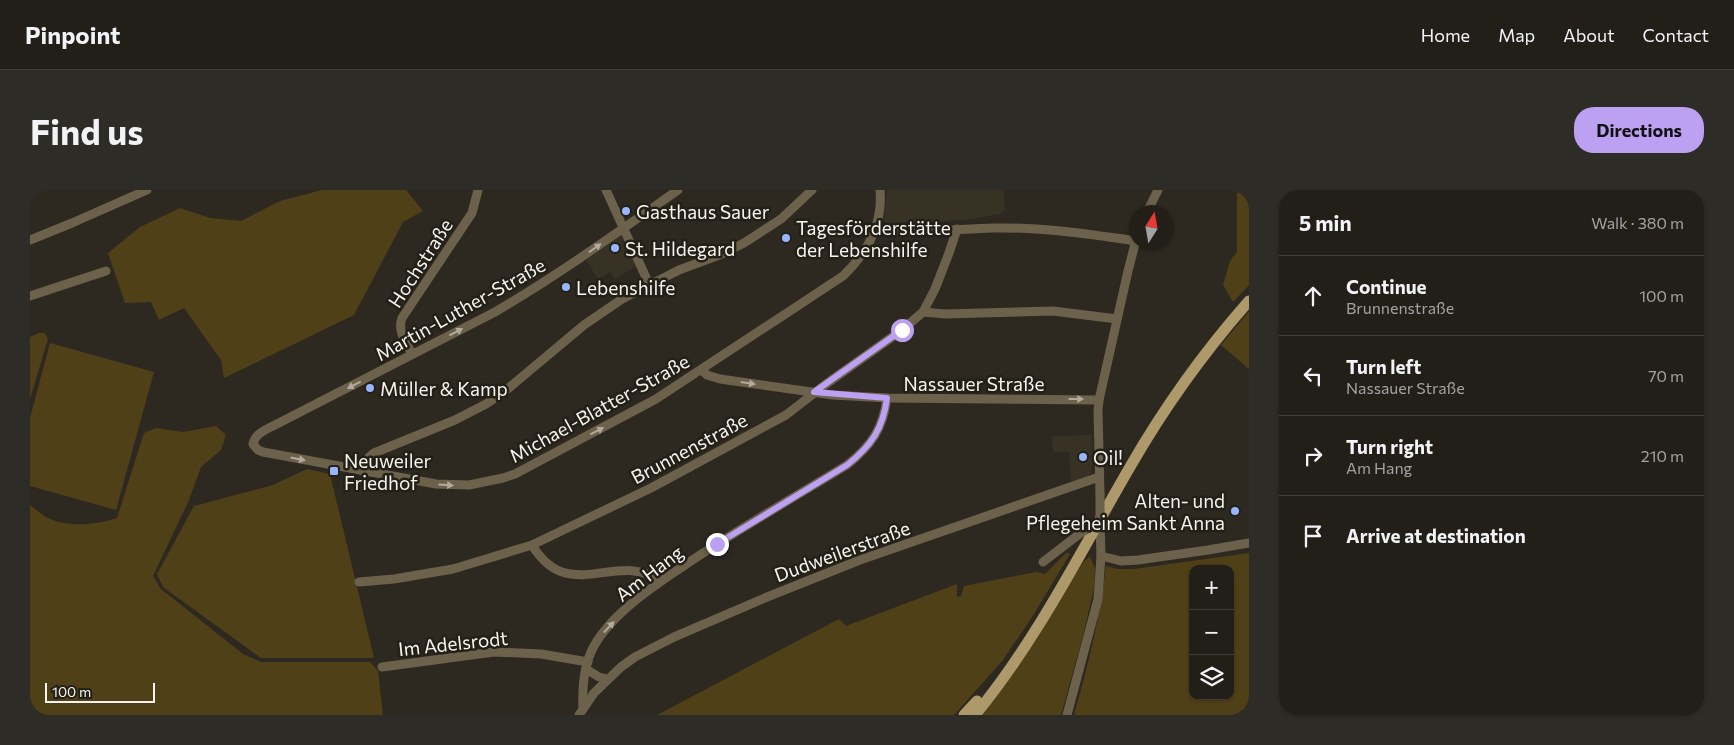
<!DOCTYPE html>
<html lang="en">
<head>
<meta charset="utf-8">
<style>
  body { margin:0; font-family:Commissioner,sans-serif; background:#2e2c26; color:#f1f3f6 }
  .controls { position:absolute; right:15px; bottom:15px; display:grid; overflow:hidden; border-radius:10px; box-shadow:0 1px 4px #0004 }
  .controls button { width:45px; height:45px; display:grid; place-items:center; padding:0; border:0; border-bottom:1px solid #3f3d38; background:#221f19; color:#f1f3f6; font:25px sans-serif }
  .compass { position:absolute; left:1099px; top:15px; width:45px; height:45px; border-radius:50%; background:#221f19; box-shadow:0 1px 4px #0004; rotate:11deg }
  .scale { position:absolute; left:15px; bottom:12px; width:110px; box-sizing:border-box; padding-left:5px; border:2px solid #f7f4ef; border-top:0; font-size:14px; line-height:18px; white-space:nowrap; color:#f7f4ef; -webkit-text-stroke:4px #232018; paint-order:stroke }
  .stop { position:absolute; width:15px; height:15px; margin:-11px; border:4px solid #bca0f2; border-radius:50%; background:#fff }
  .stop.end { background:#bca0f2; border-color:#fff; box-shadow:0 1px 5px #0008 }
  .list { margin:0; padding:0; list-style:none }
  h2 { display:flex; justify-content:space-between; align-items:center; height:65px; margin:0; padding:0 20px; font-size:21px }
  h2 small { font-size:16px; font-weight:400; color:#a2a2a2 }
  .list li { display:grid; grid-template-columns:32px 1fr auto; gap:15px; align-items:center; box-sizing:border-box; height:80px; padding:0 20px; border-top:1px solid #3f3d38 }
  .list b { display:block; font-size:19px; white-space:nowrap }
  .list p { margin:0; font-size:16px; white-space:nowrap; color:#a2a2a2 }
  .list em { font-size:16px; font-style:normal; color:#a2a2a2 }
  .icon { flex:none; width:28px; height:28px; fill:none; stroke:currentColor; stroke-width:2; stroke-linecap:round; stroke-linejoin:round }
  .map { position:relative; flex:none; width:1219px; height:525px; overflow:hidden; border-radius:20px }
  header { display:flex; align-items:center; gap:30px; box-sizing:border-box; height:70px; padding:0 25px; background:#221f19; border-bottom:1px solid #3f3d38 }
  header strong { font-size:24px }
  nav { display:flex; gap:28px; margin-inline-start:auto; font-size:18px }
  .intro { display:flex; align-items:center; justify-content:space-between; box-sizing:border-box; height:120px; padding:0 30px }
  h1 { margin:0; font-size:35px }
  .button { padding:12px 22px; border-radius:20px; background:#bca0f2; color:#111; font-size:18px; font-weight:700 }
  main { display:flex; gap:30px; padding:0 30px }
  aside { flex:1; background:#221f19; border-radius:20px; box-shadow:0 1px 4px #0004 }
  .map>svg:first-child { display:block }
  .built { fill:#383224 }
  .green { fill:#504018; fill-rule:evenodd }
  .lines { fill:none; stroke-linecap:round; stroke-linejoin:round }
  .minor { stroke:#6c624b; stroke-width:9 }
  .major { stroke:#ad996a; stroke-width:11 }
  .minor-bridge { stroke:#6c624b; stroke-width:9 }
  .oneway { fill:#b2ab9d }
  .route { stroke:#bca0f2; stroke-width:6 }
  .poi-dot { fill:#98b5fd; stroke:#232018; stroke-width:2 }
  .labels { text-anchor:middle; dominant-baseline:central; stroke-width:5; stroke-linejoin:round; paint-order:stroke }
  .poi-label { font-size:19px; fill:#f7f4ef; stroke:#232018; text-anchor:start }
  .street-label { font-size:19px; fill:#f7f4ef; stroke:#232018 }
</style>
</head>
<body>
<header>
<strong>Pinpoint</strong>
<nav><a>Home</a><a>Map</a><a>About</a><a>Contact</a></nav>
</header>
<div class="intro"><h1>Find us</h1><a class="button">Directions</a></div>
<main>
<div class="map">
<svg width="1219" height="525" viewBox="0 0 1219 525">
  <rect width="100%" height="100%" fill="#2d2921"/>
  <g class="built">
    <path d="M857,0h117l1,19 -3,4 -30,6 -78,7 -8,-1 -2,-5z"/>
    <path d="M591,46l15,30 -21,13 -5,-7 -12,7 -12,-19z"/>
    <path d="M1062,245l1,26 -2,12 -5,4 -15,5 -2,-30h-16l-1,-16z"/>
  </g>
  <g class="green">
    <path d="M292,0h84l17,21 -20,11 -49,93 -130,63 -3,-18 -37,-52 -25,12 -8,-18 -26,1 -17,-50 32,-26 40,-19 30,10 31,3 39,-20z"/>
    <path d="M1207,0h12v95l-16,17 -10,-17 7,-24 7,-9z"/>
    <path d="M1219,121v58l-28,-24z"/>
    <path d="M9,143h6l3,6 -18,60v-62z"/>
    <path d="M20,153l104,29 -38,138 -86,-24v-68z"/>
    <path d="M186,236l10,9 -5,15 -20,17 -12,33 -36,76 8,13 82,65 18,8h109l8,9 5,44h-353v-210c5,4 11,9 16,12 20,11 51,8 71,1l27,-85 12,-5 27,4z"/>
    <path d="M277,279l23,5 44,184h-113l-98,-71 -6,-13 37,-68 79,-21z"/>
    <path d="M1037,362l3,2 -36,60 -31,46 -49,55h-297l182,-96 7,7 111,-42v13l4,-1 3,-10 72,-14 9,2z"/>
    <path d="M1219,363v162h-175c14,-49 26,-98 32,-149l12,3h16zM1163,379h37v127h-37z"/>
    <path d="M1060,367l5,11 -1,20 -11,48 -22,79h-82l105,-154z"/>
  </g>
  <g class="lines">
    <g class="minor">
      <path d="M576,0l43,94"/>
      <path d="M648,0c-60,42 -120,85 -183,122l-222,114c-8,4 -18,8 -20,18l5,6 5,2 173,32 33,1 34,-7 12,-4 141,-75 187,-123c24,-23 40,-51 37,-86"/>
      <path d="M1117,22l11,-22"/>
      <path d="M845,39c40,5 80,0 119,-1 48,-1 95,6 142,13"/>
      <path d="M0,50l42,-17 75,-33"/>
      <path d="M0,106l76,-25"/>
      <path d="M893,122l22,2 108,-3 64,8"/>
      <path d="M382,164c-6,-12 -15,-23 -10,-36l70,-105 6,-23"/>
      <path d="M672,180l5,5 13,4 113,16 54,3 212,2"/>
      <path d="M334,281l5,-14 5,-4 81,-33 31,-16 18,-12 80,-67 38,-26 57,-29 43,-16 22,-11 37,-24 31,-29"/>
      <path d="M1070,304l-2,-83 1,-11 29,-129 8,-31"/>
      <path d="M502,355c37,61 85,4 128,36"/>
      <path d="M1071,366l20,5 17,-1 70,-10 41,-7"/>
      <path d="M1013,372l39,-30"/>
      <path d="M329,392l35,-3 59,-10 79,-24 119,-57 135,-73 40,-31 76,-54 21,-18 12,-23 14,-36 8,-24"/>
      <path d="M352,477l112,-15 47,2 47,8"/>
      <path d="M556,479l13,8 8,2"/>
      <path d="M553,519c-1,-21 1,-45 11,-63 20,-36 67,-65 100,-87 50,-33 102,-63 153,-94 24,-19 36,-36 40,-67"/>
      <path d="M549,525l15,-22 27,-26 14,-10 39,-20 93,-40 93,-37 239,-83"/>
      <path d="M1037,525l31,-116 3,-43 -1,-34"/>
    </g>
    <g class="major">
      <path d="M934,525l13,-14"/>
      <path d="M945,525c62,-75 106,-164 155,-248 34,-59 74,-115 119,-166"/>
    </g>
    <path class="minor-bridge" d="M1052,342l18,-10v-28"/>
  </g>
  <defs><path id="oneway-solid" d="M-6-.8H1V-3.2L6.5 0L1 3.2V.8H-6Z" transform="scale(1.25)"/></defs>
  <g class="oneway">
    <use href="#oneway-solid" transform="translate(565 58) rotate(-35)"/>
    <use href="#oneway-solid" transform="translate(426 142) rotate(-27)"/>
    <use href="#oneway-solid" transform="translate(718 193) rotate(8)"/>
    <use href="#oneway-solid" transform="translate(324 195) rotate(153)"/>
    <use href="#oneway-solid" transform="translate(1046 209)"/>
    <use href="#oneway-solid" transform="translate(567 241) rotate(-27)"/>
    <use href="#oneway-solid" transform="translate(268 269) rotate(11)"/>
    <use href="#oneway-solid" transform="translate(416 295) rotate(3)"/>
    <use href="#oneway-solid" transform="translate(579 437) rotate(-47)"/>
  </g>
  <g class="lines">
    <path class="route" d="M687,354l130,-79c24,-19 36,-36 40,-67l-73,-6 88,-62"/>
  </g>
  <g class="poi-dot">
    <circle cx="596" cy="21" r="5"/>
    <circle cx="756" cy="48" r="5"/>
    <circle cx="585" cy="58" r="5"/>
    <circle cx="536" cy="97" r="5"/>
    <circle cx="340" cy="198" r="5"/>
    <circle cx="1053" cy="267" r="5"/>
    <rect x="299" y="276" width="10" height="10" rx="2.5"/>
    <circle cx="1205" cy="321" r="5"/>
  </g>
  <g class="labels">
    <g class="poi-label">
      <text x="606" y="21">Gasthaus Sauer</text>
      <text x="766" y="37">Tagesförderstätte<tspan x="766" dy="22">der Lebenshilfe</tspan></text>
      <text x="595" y="58">St. Hildegard</text>
      <text x="546" y="97">Lebenshilfe</text>
      <text x="350" y="198">Müller &amp; Kamp</text>
      <text x="1063" y="267">Oil!</text>
      <text x="314" y="270">Neuweiler<tspan x="314" dy="22">Friedhof</tspan></text>
      <text x="1195" y="310" text-anchor="end">Alten- und<tspan x="1195" dy="22">Pflegeheim Sankt Anna</tspan></text>
    </g>
    <g class="street-label">
      <text transform="translate(390 73) rotate(-57)">Hochstraße</text>
      <text transform="translate(430 119) rotate(-29)">Martin-Luther-Straße</text>
      <text x="944" y="193">Nassauer Straße</text>
      <text transform="translate(569 218) rotate(-29)">Michael-Blatter-Straße</text>
      <text transform="translate(659 258) rotate(-28)">Brunnenstraße</text>
      <text transform="translate(812 361) rotate(-20)">Dudweilerstraße</text>
      <text transform="translate(619 383) rotate(-37)">Am Hang</text>
      <text transform="translate(423 453) rotate(-6)">Im Adelsrodt</text>
    </g>
  </g>
</svg>
<div class="controls">
<button>+</button>
<button>−</button>
<button><svg class="icon" aria-label="layers" viewBox="0 0 24 24"><path d="M12 4l9 5-9 5-9-5zM3 14l9 5 9-5"/></svg></button>
</div>
<svg class="compass" viewBox="-18 -18 36 36"><path d="M0-13l5 13h-10z" fill="#e53935"/><path d="M0 13l5-13h-10z" fill="#a2a2a2"/></svg>
<div class="scale">100 m</div>
<div class="stop" style="left:872px;top:140px"></div>
<div class="stop end" style="left:687px;top:354px"></div>
</div>
<aside>
<h2>5 min<small>Walk · 380 m</small></h2>
<ul class="list">
<li><svg class="icon" aria-label="ahead" viewBox="0 0 24 24"><path d="M12 20V5M6 11l6-6 6 6"/></svg><div><b>Continue</b><p>Brunnenstraße</p></div><em>100 m</em></li>
<li><svg class="icon" aria-label="left" viewBox="0 0 24 24"><path d="M17 20v-9H6M10 6l-5 5 5 5"/></svg><div><b>Turn left</b><p>Nassauer Straße</p></div><em>70 m</em></li>
<li><svg class="icon" aria-label="right" viewBox="0 0 24 24"><path d="M7 20v-9h11M14 6l5 5-5 5"/></svg><div><b>Turn right</b><p>Am Hang</p></div><em>210 m</em></li>
<li><svg class="icon" aria-label="arrive" viewBox="0 0 24 24"><path d="M6 21V4h12l-3 4 3 4H6"/></svg><div><b>Arrive at destination</b></div></li>
</ul>
</aside>
</main>
</body>
</html>
